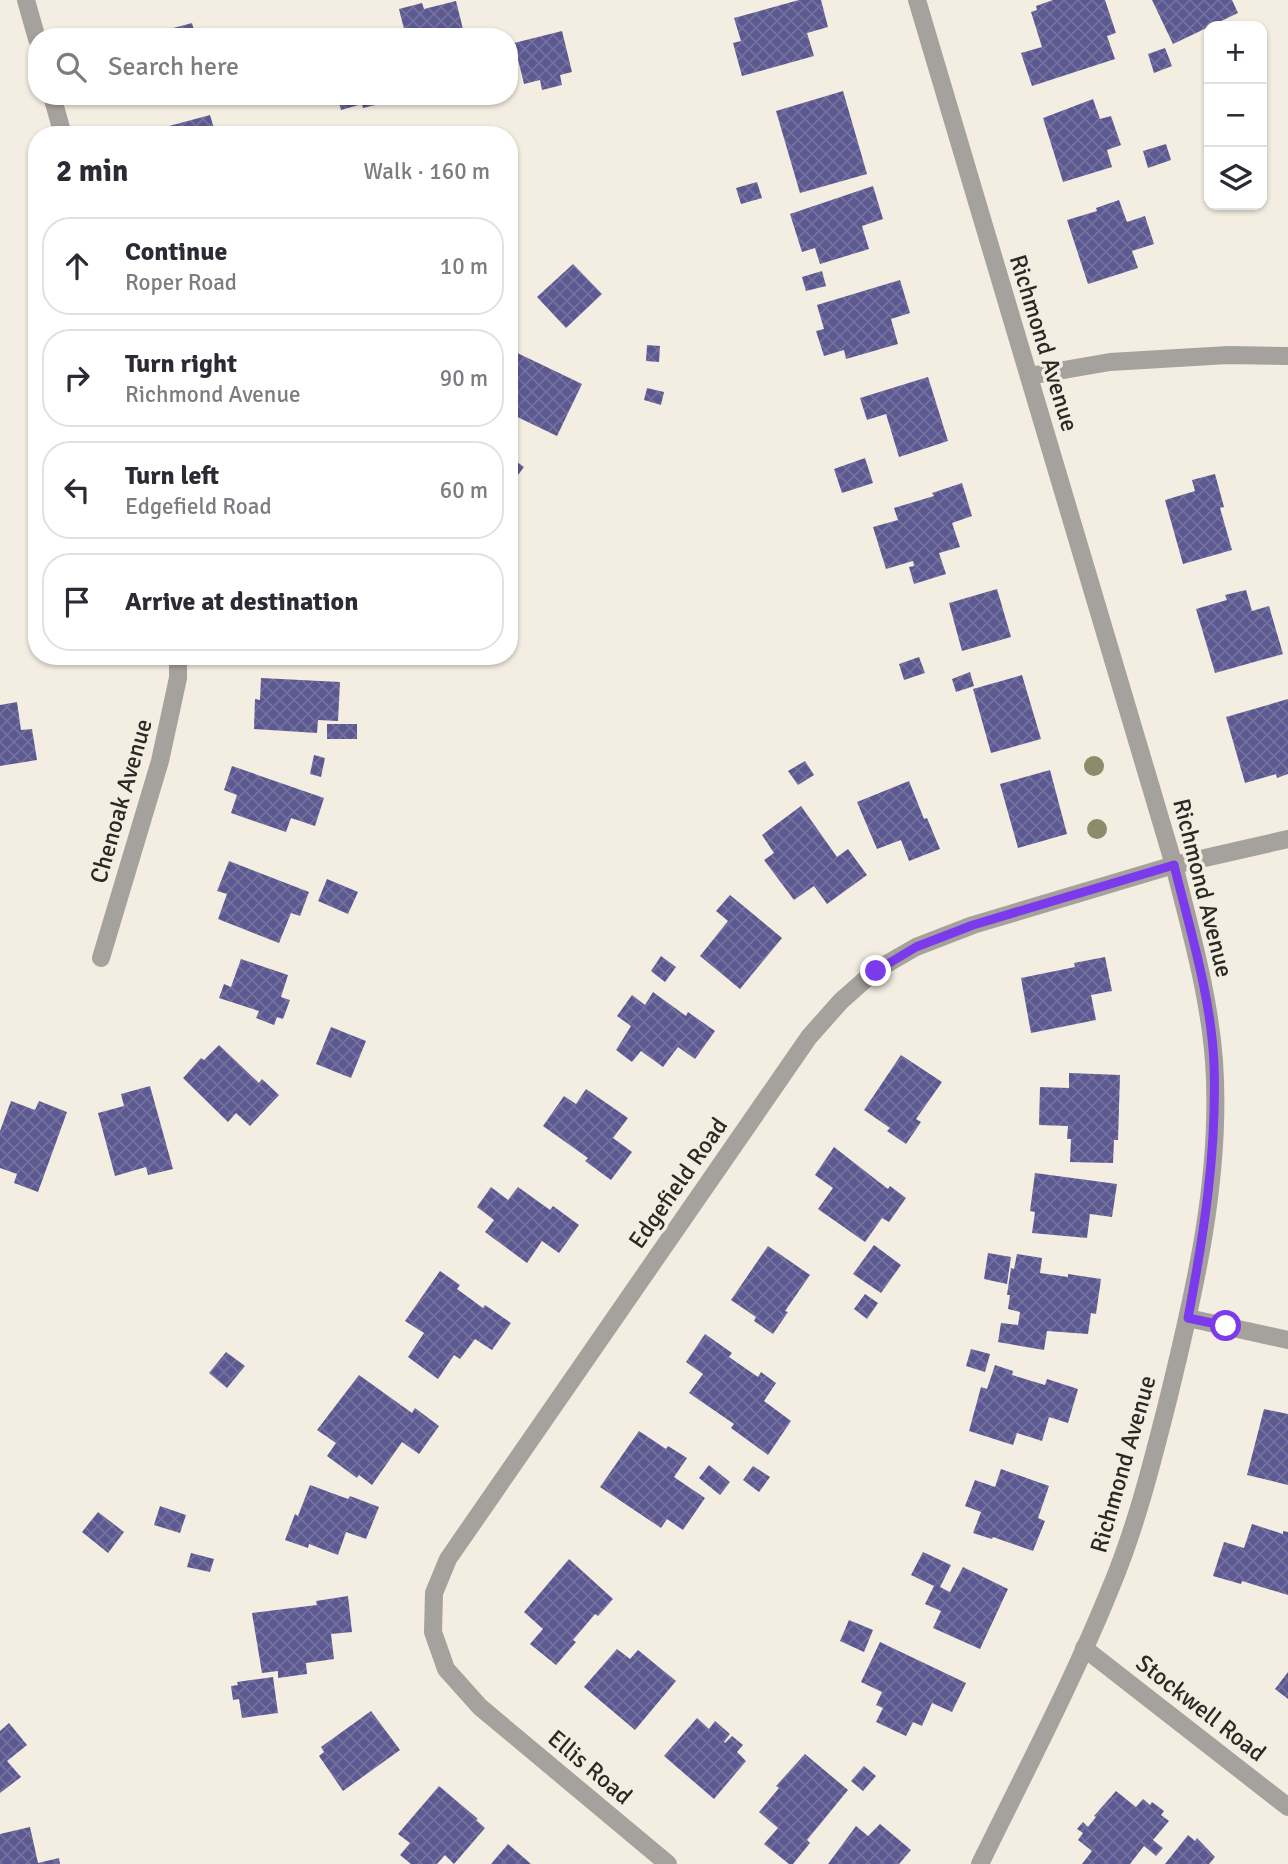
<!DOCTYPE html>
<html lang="en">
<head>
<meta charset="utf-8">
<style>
  body { margin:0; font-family:Signika,sans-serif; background:#f2f2f3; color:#2b2b33 }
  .controls { position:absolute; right:21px; top:21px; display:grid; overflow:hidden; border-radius:14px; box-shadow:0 2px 5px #0004 }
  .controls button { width:63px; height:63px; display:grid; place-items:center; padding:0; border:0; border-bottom:2px solid #e1e1e2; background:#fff; color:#2b2b33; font:35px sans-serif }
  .stop { position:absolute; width:21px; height:21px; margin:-16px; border:5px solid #7c3aed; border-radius:50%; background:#fff }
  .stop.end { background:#7c3aed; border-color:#fff; box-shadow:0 2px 7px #0008 }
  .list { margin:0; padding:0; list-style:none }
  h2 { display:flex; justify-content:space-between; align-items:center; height:91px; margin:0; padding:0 28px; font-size:30px }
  h2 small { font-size:23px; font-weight:400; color:#7c7c81 }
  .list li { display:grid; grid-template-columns:46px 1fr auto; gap:21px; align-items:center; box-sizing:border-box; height:98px; margin:0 14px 14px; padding:0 14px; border:2px solid #e1e1e2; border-radius:28px }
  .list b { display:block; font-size:26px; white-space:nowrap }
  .list p { margin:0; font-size:23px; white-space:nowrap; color:#7c7c81 }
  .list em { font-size:23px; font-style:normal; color:#7c7c81 }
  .icon { flex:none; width:38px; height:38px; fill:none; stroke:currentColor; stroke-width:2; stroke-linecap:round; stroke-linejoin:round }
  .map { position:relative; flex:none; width:1288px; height:1864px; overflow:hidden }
  .search { position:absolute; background:#fff; box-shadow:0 2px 5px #0004; left:28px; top:28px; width:490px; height:77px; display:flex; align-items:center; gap:18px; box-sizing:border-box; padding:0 24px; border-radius:28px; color:#7c7c81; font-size:26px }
  .panel { position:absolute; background:#fff; box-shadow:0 2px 5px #0004; left:28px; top:126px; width:490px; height:539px; border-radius:28px }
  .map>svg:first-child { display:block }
  .building { fill:url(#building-cross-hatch) }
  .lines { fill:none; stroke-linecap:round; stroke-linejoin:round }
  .service { stroke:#a5a19c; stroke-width:18 }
  .minor { stroke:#a5a19c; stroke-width:18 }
  .tree { fill:#8b8c69 }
  .route { stroke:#7c3aed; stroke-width:9 }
  .labels { text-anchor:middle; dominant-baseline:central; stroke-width:7; stroke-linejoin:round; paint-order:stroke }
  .street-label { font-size:24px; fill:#2b2925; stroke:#f3eee1 }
</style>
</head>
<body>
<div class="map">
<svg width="1288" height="1864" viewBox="0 0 1288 1864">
  <defs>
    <pattern id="building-cross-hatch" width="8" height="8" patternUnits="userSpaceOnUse" patternTransform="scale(1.75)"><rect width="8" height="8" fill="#5c5992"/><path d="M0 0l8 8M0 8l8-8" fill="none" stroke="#75729d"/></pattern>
  </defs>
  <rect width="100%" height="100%" fill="#f3eee1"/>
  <g class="building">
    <path d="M799,0h22l7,27 -21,6 7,23 -72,20 -9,-33 8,-2 -7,-23z"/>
    <path d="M1053,0h52l11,33 -9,3 8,23 -83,27 -11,-33 21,-6 -11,-35 6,-2 -1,-4z"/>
    <path d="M1152,0h80l6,13 -65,31z"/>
    <path d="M456,1l9,36h-59l-7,-28 23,-6 2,6z"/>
    <path d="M192,23l4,14h-53v-1z"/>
    <path d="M562,31l10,41 -12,3 2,10 -20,5 -2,-10 -16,4 -10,-41z"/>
    <path d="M1165,48l7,18 -18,7 -6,-19z"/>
    <path d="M843,91l24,83 -67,19 -24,-82z"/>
    <path d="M337,96h53l2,5 -29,7 -1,-4 -21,6z"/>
    <path d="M1093,99l7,20 11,-3 10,29 -14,5 5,17 -49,15 -20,-64z"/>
    <path d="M210,115l6,20h-57l-1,-6z"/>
    <path d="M1166,144l5,16 -23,8 -5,-17z"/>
    <path d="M757,182l5,16 -21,6 -5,-16z"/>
    <path d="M873,186l10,33 -21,7 7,23 -49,15 -5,-16 -13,4 -12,-38z"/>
    <path d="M1119,200l8,22 18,-6 9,28 -22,7 6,17 -50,16 -21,-64 30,-9 -1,-3z"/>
    <path d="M573,264l29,30 -36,34 -29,-31z"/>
    <path d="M822,271l4,15 -20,5 -4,-14z"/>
    <path d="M900,280l10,33 -19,6 7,25 -52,15 -2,-9 -20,6 -8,-25 8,-2 -7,-24z"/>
    <path d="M647,345l13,1 -1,16 -13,-1z"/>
    <path d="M509,349l73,35 -25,52 -48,-23z"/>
    <path d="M928,377l20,64 -49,16 -13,-43 -19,6 -7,-22z"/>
    <path d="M647,388l17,4 -3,13 -17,-5z"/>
    <path d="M509,456l15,11 -15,20z"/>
    <path d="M865,458l8,25 -31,10 -8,-24z"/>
    <path d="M1215,474l9,33 -4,1 12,42 -49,14 -18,-64 30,-9 -3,-11z"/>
    <path d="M962,483l10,33 -20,7 8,24 -21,6 7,21 -32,10 -5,-17 5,-1 -1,-5 -27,8 -13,-42 25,-7 -4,-12 40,-12 -2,-3z"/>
    <path d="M997,589l14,48 -49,14 -13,-48z"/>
    <path d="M1246,590l6,21 17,-5 14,48 -68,19 -19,-64 31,-9 -2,-5z"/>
    <path d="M919,657l6,16 -21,7 -5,-16z"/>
    <path d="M970,672l4,14 -18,6 -4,-13z"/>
    <path d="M1022,675l19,64 -50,14 -18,-64z"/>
    <path d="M261,678l79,4 -2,39 -20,-1 -1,13 -63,-4 1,-30 5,1z"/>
    <path d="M1288,699v75l-11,4 -1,-4 -31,9 -19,-66z"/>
    <path d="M17,702l4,28 11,-1 5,31 -37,6v-61z"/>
    <rect x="327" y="724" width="30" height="15"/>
    <path d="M314,755l11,3 -4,19 -11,-3z"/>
    <path d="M805,761l9,14 -16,10 -10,-14z"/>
    <path d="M232,766l92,32 -9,28 -24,-8 -5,14 -55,-19 6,-18 -13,-5z"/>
    <path d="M1050,770l17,64 -49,14 -18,-64z"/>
    <path d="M909,781l15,38 3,-1 13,31 -31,12 -8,-21 -24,9 -20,-47z"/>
    <path d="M801,806l36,51 11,-8 19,26 -40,29 -13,-18 -20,14 -30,-40 10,-7 -12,-18z"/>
    <path d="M229,861l80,31 -9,24 -9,-3 -12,30 -61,-24 9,-25 -10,-3z"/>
    <path d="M327,879l31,13 -10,22 -30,-13z"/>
    <path d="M730,895l52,43 -42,51 -40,-33 28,-35 -12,-10z"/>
    <path d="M661,956l15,11 -11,15 -14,-11z"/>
    <path d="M1105,957l7,34 -21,4 5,25 -65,13 -10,-55 54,-11 -1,-4z"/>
    <path d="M241,959l47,16 -7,22 9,3 -7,19 -6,-2 -3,8 -18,-7 3,-7 -40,-13 5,-14 7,3z"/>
    <path d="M653,992l33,24 2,-4 27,19 -20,28 -17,-12 -15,20 -22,-16 -9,11 -16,-12 15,-24 -14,-10 15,-21 13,10z"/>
    <path d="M331,1027l35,14 -15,37 -35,-14z"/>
    <path d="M219,1045l40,38 3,-4 17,16 -29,31 -14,-13 -8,9 -45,-44 18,-20 3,2z"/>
    <path d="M901,1055l41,27 -26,37 5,3 -15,22 -19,-13 3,-3 -26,-18z"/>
    <path d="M1069,1073l51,2 -2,65h-4l-1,23 -43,-1 1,-23h-4l1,-13 -29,-1 1,-38 29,1z"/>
    <path d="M150,1086l23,83 -25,6 -2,-8 -31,9 -17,-63 26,-7 -3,-12z"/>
    <path d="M586,1089l42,29 -15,20 19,14 -21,28 -26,-19 3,-3 -45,-32 21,-30 12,8z"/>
    <path d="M11,1101l24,9 4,-9 28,11 -29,80 -24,-9 3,-9 -17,-6v-37z"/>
    <path d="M834,1147l54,42 2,-3 16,12 -17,24 -7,-4 -17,24 -47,-33 15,-21 -18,-13z"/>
    <path d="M1035,1173l82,11 -5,33 -22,-3 -3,24 -55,-5 3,-21 -5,-1z"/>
    <path d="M491,1187l17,13 10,-13 32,23 3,-4 26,19 -20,28 -17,-12 -15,22 -42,-31 9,-12 -17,-13z"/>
    <path d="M874,1245l27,20 -20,28 -28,-19z"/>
    <path d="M768,1246l42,29 -25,36 3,1 -15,22 -19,-13 2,-4 -25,-17z"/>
    <path d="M988,1253l23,4 -4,27 -23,-5z"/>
    <path d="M1017,1254l25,4 -2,15 28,4v-3l33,5 -5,35 -5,-1 -3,21 -41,-3 -3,19 -46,-8 3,-19 17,2 2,-13 -12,-3 2,-14h-3l4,-27 3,1z"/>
    <path d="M440,1271l20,14 -3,4 26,19 2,-3 26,18 -19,27 -17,-11 -15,20 -6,-4 -16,24 -30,-22 16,-24 -19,-12z"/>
    <path d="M865,1294l13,9 -11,16 -13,-10z"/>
    <path d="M705,1334l27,19 -3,4 29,20 3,-5 15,11 -12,18 27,20 -23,34 -37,-27 3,-4 -45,-31 14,-19 -17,-12z"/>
    <path d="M971,1349l19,5 -5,18 -19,-6z"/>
    <path d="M226,1352l19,14 -18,22 -18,-15z"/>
    <path d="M995,1365l18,6 -1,4 33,10 2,-6 31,10 -10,34 -19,-6 -7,24 -25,-8 -4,12 -44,-14 12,-44 6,2z"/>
    <path d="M359,1375l53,38 3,-5 24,18 -20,28 -17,-12 -30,43 -13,-10 -2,3 -30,-22 9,-13 -19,-13z"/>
    <path d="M1264,1409l24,5v71l-41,-10z"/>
    <path d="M639,1431l27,18 2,-3 19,12 -13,19 31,21 -22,32 -16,-11 -6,9 -61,-41z"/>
    <path d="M709,1465l21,17 -10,13 -21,-17z"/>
    <path d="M753,1466l17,11 -11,15 -16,-12z"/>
    <path d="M1001,1469l48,17 -11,32 7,3 -12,30 -40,-14 -1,2 -19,-6 8,-21 -16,-6 10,-26 20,7z"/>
    <path d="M310,1485l38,14 2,-3 29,11 -13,32 -20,-7 -8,23 -29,-11 -1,4 -23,-8 10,-26 3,2z"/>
    <path d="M160,1506l26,9 -6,18 -26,-8z"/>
    <path d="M98,1512l26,20 -16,21 -26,-21z"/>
    <path d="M1252,1524l31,10v-3l5,1v63l-46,-14 -1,3 -28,-8 11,-34 20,6z"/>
    <path d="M923,1552l28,13 -11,22 10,5 13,-25 45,22 -28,60 -47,-21 8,-17 -16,-7 9,-18 -23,-11z"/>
    <path d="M191,1553l23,6 -4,13 -23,-5z"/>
    <path d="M569,1559l44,40 -15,17 -3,-2 -22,26 3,2 -20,23 -26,-21 13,-15 -19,-17z"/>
    <path d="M348,1596l4,36 -21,2 3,25 -28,4 1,11 -29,4v-7l-16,2 -10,-60 65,-8 -1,-4z"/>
    <path d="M849,1620l24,10 -9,22 -24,-11z"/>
    <path d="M880,1642l86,41 -14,29 -20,-9 -10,23 -9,-4 -7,14 -30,-14 7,-14 -7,-3 6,-13 -21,-10z"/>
    <path d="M617,1649l13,10 8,-9 38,31 -41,49 -51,-43z"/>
    <path d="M1288,1672v27l-13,-10z"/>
    <path d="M273,1677l5,36 -36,5 -3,-19 -6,1 -2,-14 7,-1 -1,-3z"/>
    <path d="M371,1711l29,39 -57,41 -24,-35 5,-4 -3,-5z"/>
    <path d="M697,1718l12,11 6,-8 15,13 -6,8 1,1 7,-7 11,9 -6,7 9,9 -32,38 -50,-43z"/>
    <path d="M9,1723l18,22 -20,16 14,16 -21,16v-62z"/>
    <path d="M805,1754l43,36 -41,50 3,3 -17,21h-4l-25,-20 14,-16 -19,-16 20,-24 -3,-2z"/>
    <path d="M864,1766l12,10 -13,15 -12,-10z"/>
    <path d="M439,1786l39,33 -2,1 9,8 -31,36 -9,-9 -8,9h-26l-11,-9 10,-12 -12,-9z"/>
    <path d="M1116,1791l20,16 7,-8 7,6 2,-3 12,9 -3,4 8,6 -16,19 10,8 -7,8 -12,-10 -14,18h-48l10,-13 -14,-11 5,-7 -6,-4 6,-7 5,5 8,-10 -2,-1z"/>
    <path d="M880,1824l31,26 -12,14h-71l28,-38 12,10z"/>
    <path d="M30,1827l8,36 21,-5 1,6h-60v-30z"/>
    <path d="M1188,1835l7,6 2,-3 18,19 -6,7h-44z"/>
    <path d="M508,1844l23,20h-40z"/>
  </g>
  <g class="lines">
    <path class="service" d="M1029,376l81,-14 118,-7 59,1"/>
    <g class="minor">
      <path d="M26,0l11,39"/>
      <path d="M917,0l257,865c16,64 35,129 40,196 8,114 -19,229 -46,339 -16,63 -32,127 -57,187 -38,94 -86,185 -131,277"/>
      <path d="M52,96l11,39"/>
      <path d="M101,958l59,-197 18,-83v-22"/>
      <path d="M1188,1318l100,22"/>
      <path d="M1084,1648l204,159"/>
      <path d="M668,1864l-188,-157 -34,-38 -13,-37 1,-39 14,-34 361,-522 32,-36 35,-31 40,-23 57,-22 201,-60 114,-26"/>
    </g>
  </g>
  <g class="tree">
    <circle cx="1094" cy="766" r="10"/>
    <circle cx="1097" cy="829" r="10"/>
  </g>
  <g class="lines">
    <path class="route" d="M876,971l40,-24 57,-22 201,-60c16,65 37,131 40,199 3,86 -10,170 -26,254l38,8"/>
  </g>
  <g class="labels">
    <g class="street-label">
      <text transform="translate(1044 343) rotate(73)">Richmond Avenue</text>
      <text transform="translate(121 801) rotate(-74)">Chenoak Avenue</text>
      <text transform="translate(1203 888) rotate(76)">Richmond Avenue</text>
      <text transform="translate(678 1183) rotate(-55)">Edgefield Road</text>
      <text transform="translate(1123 1464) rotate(-74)">Richmond Avenue</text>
      <text transform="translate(1201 1708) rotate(38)">Stockwell Road</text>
      <text transform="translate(590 1767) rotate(40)">Ellis Road</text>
    </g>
  </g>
</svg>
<div class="controls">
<button>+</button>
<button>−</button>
<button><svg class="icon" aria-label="layers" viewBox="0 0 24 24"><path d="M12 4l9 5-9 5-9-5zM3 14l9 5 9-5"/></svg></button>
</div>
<div class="stop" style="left:1226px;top:1326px"></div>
<div class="stop end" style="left:876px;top:971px"></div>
<div class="search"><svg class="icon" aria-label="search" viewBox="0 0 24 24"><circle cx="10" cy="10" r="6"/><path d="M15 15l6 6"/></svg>Search here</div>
<section class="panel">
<h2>2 min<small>Walk · 160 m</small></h2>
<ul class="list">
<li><svg class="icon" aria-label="ahead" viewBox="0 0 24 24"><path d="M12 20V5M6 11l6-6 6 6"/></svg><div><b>Continue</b><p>Roper Road</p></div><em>10 m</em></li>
<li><svg class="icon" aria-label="right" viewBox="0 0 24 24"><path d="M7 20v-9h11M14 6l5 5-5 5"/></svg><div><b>Turn right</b><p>Richmond Avenue</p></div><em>90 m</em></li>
<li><svg class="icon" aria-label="left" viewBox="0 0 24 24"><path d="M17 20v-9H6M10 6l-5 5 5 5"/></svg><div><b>Turn left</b><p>Edgefield Road</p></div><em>60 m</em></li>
<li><svg class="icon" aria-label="arrive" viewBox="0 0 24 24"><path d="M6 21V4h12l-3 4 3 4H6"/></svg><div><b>Arrive at destination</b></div></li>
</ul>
</section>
</div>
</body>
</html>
